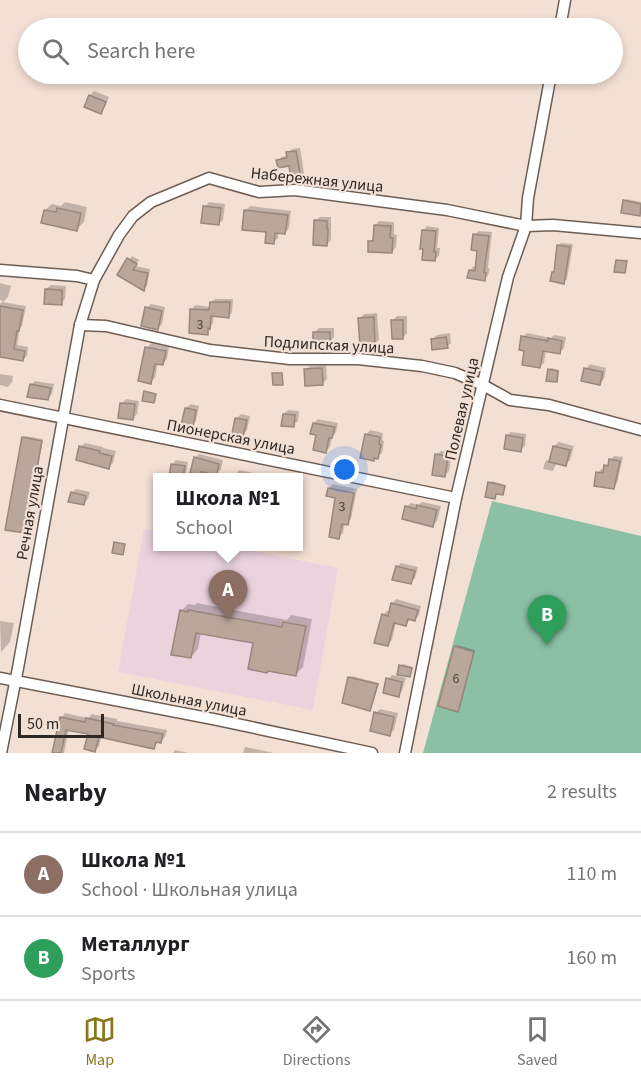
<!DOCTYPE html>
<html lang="en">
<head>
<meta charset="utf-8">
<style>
  body { margin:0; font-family:"Source Sans 3",sans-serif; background:#f2f2f2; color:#202124 }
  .scale { position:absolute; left:18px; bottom:15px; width:86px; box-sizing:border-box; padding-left:6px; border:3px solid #2e2723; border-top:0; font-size:16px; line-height:21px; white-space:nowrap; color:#2e2723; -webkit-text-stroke:4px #f3e0d5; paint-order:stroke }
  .you { position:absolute; left:345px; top:470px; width:21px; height:21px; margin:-15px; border:4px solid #fff; border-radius:50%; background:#1a73e8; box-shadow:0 0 0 9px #1a73e833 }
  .badge { display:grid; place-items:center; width:39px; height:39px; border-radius:50%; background:#88791d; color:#fff; font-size:20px; font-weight:700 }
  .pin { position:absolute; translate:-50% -50px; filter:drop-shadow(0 2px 3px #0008) }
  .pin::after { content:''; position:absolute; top:32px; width:21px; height:18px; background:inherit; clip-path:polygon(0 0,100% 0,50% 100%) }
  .popup { position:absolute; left:153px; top:473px; width:150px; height:78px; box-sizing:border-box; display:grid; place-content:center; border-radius:0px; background:#fff; filter:drop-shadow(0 2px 4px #0005); font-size:20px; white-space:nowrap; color:#757577 }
  .popup b { font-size:22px; color:#202124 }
  .popup::after { content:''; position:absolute; left:50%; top:100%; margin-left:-12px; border:12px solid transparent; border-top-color:#fff }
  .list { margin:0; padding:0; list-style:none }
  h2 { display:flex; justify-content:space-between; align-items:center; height:78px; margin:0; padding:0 24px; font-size:26px }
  h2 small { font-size:20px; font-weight:400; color:#757577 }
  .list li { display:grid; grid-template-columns:39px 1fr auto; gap:18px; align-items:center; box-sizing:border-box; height:84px; padding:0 24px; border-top:2px solid #e0e0e0 }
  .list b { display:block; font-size:22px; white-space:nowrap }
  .list p { margin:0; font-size:20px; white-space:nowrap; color:#757577 }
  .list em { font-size:20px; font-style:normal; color:#757577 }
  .icon { flex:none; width:33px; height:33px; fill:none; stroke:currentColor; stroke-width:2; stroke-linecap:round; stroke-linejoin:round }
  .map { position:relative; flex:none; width:641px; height:753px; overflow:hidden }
  .search { position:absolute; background:#fff; box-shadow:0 3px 9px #0003; left:18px; right:18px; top:18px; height:66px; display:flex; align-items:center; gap:15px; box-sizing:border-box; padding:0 21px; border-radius:33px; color:#757577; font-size:22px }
  .sheet { height:246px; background:#fff }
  nav { display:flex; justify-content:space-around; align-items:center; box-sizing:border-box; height:84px; border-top:2px solid #e0e0e0; background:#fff; font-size:16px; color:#757577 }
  nav a { display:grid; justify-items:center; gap:3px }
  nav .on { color:#88791d }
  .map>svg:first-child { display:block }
  .education { fill:#ebd3de }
  .green { fill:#8bc0a5 }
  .shadow { fill:#0003 }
  .building { fill:#b9a79c; stroke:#99877d; stroke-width:1.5 }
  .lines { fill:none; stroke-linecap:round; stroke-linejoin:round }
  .street-casing { stroke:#6d5d53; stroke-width:13 }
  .street { stroke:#fff; stroke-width:10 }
  .labels { text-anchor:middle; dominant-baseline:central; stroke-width:4.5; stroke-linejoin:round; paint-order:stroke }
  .number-label { font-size:14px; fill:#514741 }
  .street-label { font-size:16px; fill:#2e2723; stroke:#f3e0d5 }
</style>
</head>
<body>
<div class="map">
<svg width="641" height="753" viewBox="0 0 641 753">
  <rect width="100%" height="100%" fill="#f3e0d5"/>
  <path class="education" d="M144,529l13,2 1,15 75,1 105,21 -25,142 -195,-38z"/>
  <path class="green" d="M492,501l149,35v217h-218z"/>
  <g class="shadow">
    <path d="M94,91l15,6 -4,10 -4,5 -11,-16z"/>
    <path d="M300,148l4,25 -4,4 -10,-12 -12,-5 4,-3 6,-2v-2l4,-4z"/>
    <path d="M626,199l15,3v11l-2,1 -15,-13z"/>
    <path d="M65,202l22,5 -3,15 -7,7 -32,-19 7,-6 9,2z"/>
    <path d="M209,202l16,2 -2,16 -5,4 -13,-17z"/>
    <path d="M250,206l41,5 -2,17 -4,5 -6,-1 -1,6 -5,5 -5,-12 -24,-2 2,-19z"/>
    <path d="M320,217h11v23l-5,5 -11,-24z"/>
    <path d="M379,221l15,1v12l3,1 -1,12 -4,5 -22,-10 4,-5 1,-11z"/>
    <path d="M427,226l12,2 -2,20h3l-1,8 -4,4 -12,-29z"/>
    <path d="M479,231l13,1 -4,36 2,1 -2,6 -4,5 -14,-10 4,-4 3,1 2,-17 -5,-15z"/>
    <path d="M561,243l12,1 -6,35 -3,3 -11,-10 2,-2 3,-24z"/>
    <path d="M132,256l7,4 -4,6 15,3 -3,17 -3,3 -25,-14z"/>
    <path d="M0,283l11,3 -3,11 -5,5 23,4 -4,20 -2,2 -3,17 11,2 -1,9 -4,4 -23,-3v-53l3,-3 -3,-1z"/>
    <path d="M51,285l15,1 -1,13 -4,4 -15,-14z"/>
    <path d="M215,299h18l-1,14 -4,3 -14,-1 -1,8 -2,3v3l-4,4 -15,-24 3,-4 16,2v-4z"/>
    <path d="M151,304l14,3 -3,17 -4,4 -11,-20z"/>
    <path d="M377,313l2,27 -5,4 -14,-26 4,-4z"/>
    <path d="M397,316h10v17l-4,5 -10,-18z"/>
    <path d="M319,328h15v9l-4,5 -16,-9z"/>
    <path d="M450,333l1,10 -4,4 -15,-7 5,-5z"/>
    <path d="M527,333l24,5 3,-3 12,2 -2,11 -4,4 -14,-2 -2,13 -4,4 -14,-17 -3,-13z"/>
    <path d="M151,343l18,4 -2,12 -4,4 -5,-1 -3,16 -5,4 -3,-34z"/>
    <path d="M590,364l16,4 -2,11 -5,4 -13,-14z"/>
    <path d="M326,365l1,14 -4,4 -17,-13 4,-4z"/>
    <path d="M551,368l8,2 -1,9 -2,2 -7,-11z"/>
    <path d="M0,374l13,2 -1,6 -4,5 -8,-2z"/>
    <path d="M35,381l19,3 -2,10 -4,5 -17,-14z"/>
    <path d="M126,399l13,2 -2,13 -4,5 -12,-15z"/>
    <path d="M191,404l8,2 -3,15 -4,5 -6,-18z"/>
    <path d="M288,410l11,1 -1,10 -5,4 -9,-11z"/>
    <path d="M241,414l9,2 -3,14 -4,5 -7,-16z"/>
    <path d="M318,419l20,4 -2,9 -4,5 -2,10 -4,4 -12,-28z"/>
    <path d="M370,430l13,3 -1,7 2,1 -2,12 -9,6 -7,-24z"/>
    <path d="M511,432l15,2 -1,12 -5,4 -13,-14z"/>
    <path d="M25,436l18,3 -17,91 -1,2 -2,-94z"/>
    <path d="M559,442l15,4 -4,14 -4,4 -9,-2 -4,9 -10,-2 2,-7 2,-2 4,1 3,-15z"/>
    <path d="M85,443l18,4v1l13,3 -3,12 -4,4 -29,-20z"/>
    <path d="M441,451l11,1 -3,19 -4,5 -8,-21z"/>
    <path d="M199,454l24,6 -2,9 -5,5 -13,-3 -3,2 -5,-15z"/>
    <path d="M614,456l9,1 -6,26 -3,4 -16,-14 3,-4 4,1 1,-4z"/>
    <path d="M176,460l12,2 -2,12 -3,4 -13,-1 2,-12z"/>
    <path d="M239,470l14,3 -1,5h-17l1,-4z"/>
    <path d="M492,481l14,4 -2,7 -1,2 -6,-2 -3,5 -4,-14z"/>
    <path d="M333,484l24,5 -6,30 -4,4h-2l-2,10 -4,4 -2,-41 -8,-8z"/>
    <path d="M76,489l14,3 -2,7 -5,5 -11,-11z"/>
    <path d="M422,502l19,4 -4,15 -4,4 -27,-18 5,-4 8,2z"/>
    <path d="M401,563l17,4 -3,11 -4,5 -14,-16z"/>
    <path d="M396,599l25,7 -2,9 -4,4 -4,-1 -5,7 -10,-3 -4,18 -4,5 -5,-30 4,-4h3l2,-7z"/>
    <path d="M197,603l90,17 4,-5 21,4 -9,48 -7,7 -42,-32 -53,-10 -3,17 -7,8 -10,-46 7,-7 7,1z"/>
    <path d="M0,621l14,2 -4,19 -9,10z"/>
    <path d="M457,645l18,5 -15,58 -2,2 -3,-63z"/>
    <path d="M403,664l10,3 -3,9 -9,-10z"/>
    <path d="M392,675l14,3 -4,13 -4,5 -10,-17z"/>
    <path d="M351,676l28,7 -8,25 -2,1 -20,-31z"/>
    <path d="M380,709l18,4 -4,17 -5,4 -13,-21z"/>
    <path d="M65,713l23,5 4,-4 25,5v2l50,9 -2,7 -4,4h-2l-5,6 -52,-11 -3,10 -4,4 -5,-17 -21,-4 -5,24h-10l7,-35z"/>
    <path d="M245,747l29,6h-31z"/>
    <path d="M175,750l13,3h-15z"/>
  </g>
  <g class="building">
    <path d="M89,95l17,7 -5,12 -17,-7z"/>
    <path d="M296,151l5,27 -10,2 -2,-14 -11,2 -2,-8 11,-2 -1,-6z"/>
    <path d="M623,200l18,4 -1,12 -19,-3z"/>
    <path d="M203,206l18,2 -2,17 -18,-2z"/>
    <path d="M57,208l24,5 -4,18 -36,-8 3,-13 12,2z"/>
    <path d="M244,210l44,5 -3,19 -10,-1 -1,11 -9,-1 1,-11 -24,-2z"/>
    <path d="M314,220l13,1v8h1l-1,17 -14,-1z"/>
    <path d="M374,225l17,1 -1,12h3l-1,15 -24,-1v-11h5z"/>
    <path d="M422,230l14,1 -2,21h2l-1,9 -13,-1 1,-11h-3z"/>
    <path d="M473,234l16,2 -5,36 2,1 -1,8 -18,-3 2,-8 6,1 2,-20 -6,-1z"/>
    <path d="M557,245l13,2 -6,37 -14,-3 2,-9h2z"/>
    <path d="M127,258l10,6 -4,6 15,3 -4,18 -27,-16z"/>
    <path d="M616,260l11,1 -2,12 -11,-1z"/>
    <path d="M45,289l17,1v15l-18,-1z"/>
    <path d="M210,302h20l-1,16 -18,-2 -1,13 -2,-1v7l-19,-2 1,-24 19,1z"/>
    <path d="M0,306l23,4 -4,21h-2l-3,18 11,2 -2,10 -23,-4z"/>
    <path d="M145,307l17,4 -4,19 -17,-4z"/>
    <path d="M374,317l1,28 -15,1 -2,-28z"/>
    <path d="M391,320h12v19h-11z"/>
    <rect x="313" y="332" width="17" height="11"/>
    <path d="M521,336l27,5v-3l14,3 -2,13 -17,-3 -3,17 -18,-3 2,-14 -5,-1z"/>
    <path d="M446,337l2,11 -16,2 -1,-11z"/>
    <path d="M145,347l21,4 -3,14 -8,-1 -4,20 -13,-3z"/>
    <path d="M322,368l1,17 -18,1 -1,-17z"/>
    <path d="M584,368l19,4 -3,13 -19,-4z"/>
    <path d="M548,369l10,2 -1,11 -11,-1z"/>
    <path d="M272,373h10l1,12h-10z"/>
    <path d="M30,384l21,4 -3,12 -21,-3z"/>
    <path d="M144,391l12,3 -2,9 -12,-2z"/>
    <path d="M120,403l15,1 -2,16 -15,-2z"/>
    <path d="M185,408l11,2 -3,17 -12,-2z"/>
    <path d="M283,414l12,1 -1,12 -13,-1z"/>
    <path d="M235,418l12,2 -4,16 -11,-2z"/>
    <path d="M313,423l22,4 -3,11h-3l-3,15 -13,-3 3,-15 -6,-1z"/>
    <path d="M365,434l15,3 -1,7 2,1 -3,14 -4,-1v3l-14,-3z"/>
    <path d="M506,435l17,3 -2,14 -17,-3z"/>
    <path d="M22,437l20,4 -17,92 -20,-3z"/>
    <path d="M79,446l21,5 -1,2 13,3 -3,13 -33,-9z"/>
    <path d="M553,446l17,4 -4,16 -17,-4z"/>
    <path d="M435,454l13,2 -3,21 -13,-2z"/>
    <path d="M194,457l25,7 -2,11 -16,-3v3l-11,-2z"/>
    <path d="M609,459l11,2 -6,28 -20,-3 2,-14 7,1 1,-8 4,1z"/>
    <path d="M171,464l14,2 -2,11h-14z"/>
    <path d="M488,482l17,4 -2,9 -7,-1 -1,5 -10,-2z"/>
    <path d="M328,488l26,5 -6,32 -6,-1 -3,15 -10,-2 6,-39 -9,-2z"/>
    <path d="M71,492l15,4 -2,9 -16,-3z"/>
    <path d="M417,505l20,5 -4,17 -31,-8 3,-13 11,3z"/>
    <path d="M114,542l11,2 -2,11 -11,-2z"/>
    <path d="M396,566l19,5 -4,13 -19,-4z"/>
    <path d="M391,603l27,7 -3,11 -7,-2 -2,7 -12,-3 -6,23 -14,-3 8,-29 6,2z"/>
    <path d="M180,610l8,2v-2l94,17 1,-5 23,4 -10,50 -28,-5 -1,2 -19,-4 5,-26 -57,-10 -5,25 -20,-3z"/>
    <path d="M454,646l20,6 -16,60 -20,-6z"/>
    <path d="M399,665l13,3 -2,9 -13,-2z"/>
    <path d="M348,677l30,7 -8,27 -28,-8z"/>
    <path d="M386,678l16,4 -3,15 -16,-4z"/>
    <path d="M374,712l20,5 -4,19 -20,-5z"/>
    <path d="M60,717l25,5 1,-4 28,6 -1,1 50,9 -2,9 -5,-1 -2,7 -55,-12 -4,15 -11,-3 4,-15 -22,-4 -5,23h-9z"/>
  </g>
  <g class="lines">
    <g class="street-casing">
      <g id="street">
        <path d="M560,28l5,-28"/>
        <path d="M0,270l77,6 17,4"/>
        <path d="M80,325l26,1 104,24 80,9h68l64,7 33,7 28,12 27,15 39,5 92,25"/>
        <path d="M0,405l456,93"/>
        <path d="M0,678l213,41 159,34"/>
        <path d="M1,753l17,-85 62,-343 14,-45 25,-45 14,-19 18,-14 58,-24 50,14 36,-2 152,20 79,16 27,-1 88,8"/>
        <path d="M405,753l51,-255 52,-221 18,-51 2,-28 23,-124"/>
      </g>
    </g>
    <use href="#street" class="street"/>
  </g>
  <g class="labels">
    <g class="number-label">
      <text x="200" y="325">3</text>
      <text x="342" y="507">3</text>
      <text x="456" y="679">6</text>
    </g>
    <g class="street-label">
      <text transform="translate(317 180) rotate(6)">Набережная улица</text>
      <text transform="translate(329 345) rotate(3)">Подлипская улица</text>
      <text transform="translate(462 409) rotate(-77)">Полевая улица</text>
      <text transform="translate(231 437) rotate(11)">Пионерская улица</text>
      <text transform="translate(30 513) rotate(-80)">Речная улица</text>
      <text transform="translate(189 700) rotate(11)">Школьная улица</text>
    </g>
  </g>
</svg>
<div class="scale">50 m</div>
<div class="you"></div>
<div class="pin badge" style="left:228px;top:620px;background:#8d6e63">A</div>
<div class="popup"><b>Школа №1</b>School</div>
<div class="pin badge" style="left:547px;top:645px;background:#2e9e5b">B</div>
<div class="search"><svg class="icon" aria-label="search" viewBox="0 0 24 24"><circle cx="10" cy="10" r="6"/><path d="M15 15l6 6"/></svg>Search here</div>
</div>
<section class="sheet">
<h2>Nearby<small>2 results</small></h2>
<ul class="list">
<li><span class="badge" style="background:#8d6e63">A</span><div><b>Школа №1</b><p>School · Школьная улица</p></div><em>110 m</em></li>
<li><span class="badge" style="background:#2e9e5b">B</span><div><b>Металлург</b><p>Sports</p></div><em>160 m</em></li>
</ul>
</section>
<nav>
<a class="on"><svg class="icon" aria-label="map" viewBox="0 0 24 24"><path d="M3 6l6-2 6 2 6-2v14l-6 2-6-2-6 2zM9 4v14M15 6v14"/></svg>Map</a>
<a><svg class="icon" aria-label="directions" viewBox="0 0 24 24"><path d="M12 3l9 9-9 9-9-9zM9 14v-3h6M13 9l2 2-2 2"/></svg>Directions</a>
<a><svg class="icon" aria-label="saved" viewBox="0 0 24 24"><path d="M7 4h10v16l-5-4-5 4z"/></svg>Saved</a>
</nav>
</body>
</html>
